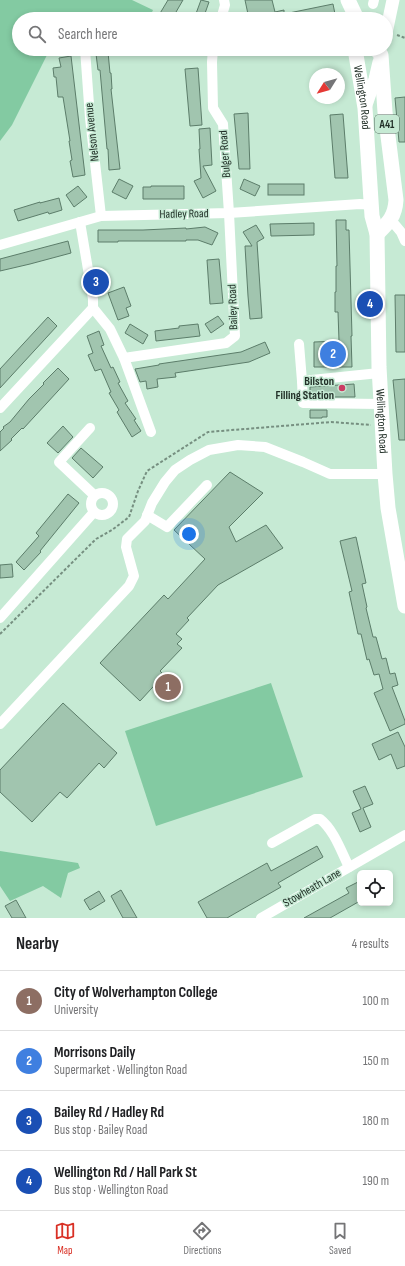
<!DOCTYPE html>
<html lang="en">
<head>
<meta charset="utf-8">
<style>
  body { margin:0; font-family:"Sofia Sans Condensed",sans-serif; background:#f2f2f2; color:#202124 }
  .controls { position:absolute; right:12px; bottom:12px; display:grid; overflow:hidden; border-radius:6px; box-shadow:0 2px 6px #0003 }
  .controls button { width:36px; height:36px; display:grid; place-items:center; padding:0; border:0; border-bottom:1px solid #e0e0e0; background:#fff; color:#202124; font:20px sans-serif }
  .compass { position:absolute; left:309px; top:68px; width:36px; height:36px; border-radius:50%; background:#fff; box-shadow:0 2px 6px #0003; rotate:233deg }
  .you { position:absolute; left:189px; top:534px; width:14px; height:14px; margin:-10px; border:3px solid #fff; border-radius:50%; background:#1a73e8; box-shadow:0 0 0 6px #1a73e833 }
  .badge { display:grid; place-items:center; width:26px; height:26px; border-radius:50%; background:#d93025; color:#fff; font-size:13px; font-weight:700 }
  .pin { position:absolute; translate:-50% -50%; border:2px solid #fff; box-shadow:0 1px 4px #0006 }
  .list { margin:0; padding:0; list-style:none }
  h2 { display:flex; justify-content:space-between; align-items:center; height:52px; margin:0; padding:0 16px; font-size:17px }
  h2 small { font-size:13px; font-weight:400; color:#757577 }
  .list li { display:grid; grid-template-columns:26px 1fr auto; gap:12px; align-items:center; box-sizing:border-box; height:60px; padding:0 16px; border-top:1px solid #e0e0e0 }
  .list b { display:block; font-size:15px; white-space:nowrap }
  .list p { margin:0; font-size:13px; white-space:nowrap; color:#757577 }
  .list em { font-size:13px; font-style:normal; color:#757577 }
  .icon { flex:none; width:22px; height:22px; fill:none; stroke:currentColor; stroke-width:2; stroke-linecap:round; stroke-linejoin:round }
  .map { position:relative; flex:none; width:405px; height:918px; overflow:hidden }
  .search { position:absolute; background:#fff; box-shadow:0 2px 6px #0003; left:12px; right:12px; top:12px; height:44px; display:flex; align-items:center; gap:10px; box-sizing:border-box; padding:0 14px; border-radius:22px; color:#757577; font-size:15px }
  .sheet { height:292px; background:#fff }
  nav { display:flex; justify-content:space-around; align-items:center; box-sizing:border-box; height:56px; border-top:1px solid #e0e0e0; background:#fff; font-size:11px; color:#757577 }
  nav a { display:grid; justify-items:center; gap:2px }
  nav .on { color:#d93025 }
  .map>svg:first-child { display:block }
  .green { fill:#83caa2 }
  .building { fill:#a1c5af; stroke:#5c7d6a }
  .lines { fill:none; stroke-linecap:round; stroke-linejoin:round }
  .path { stroke:#768f80; stroke-width:2; stroke-dasharray:3 2; stroke-linecap:butt }
  .minor { stroke:#fff; stroke-width:10 }
  .major { stroke:#fff; stroke-width:13 }
  .highway { stroke:#fff; stroke-width:15 }
  .poi-dot { fill:#cb3c63; stroke:#c6ead4; stroke-width:1.5 }
  .labels { text-anchor:middle; dominant-baseline:central; stroke-width:3; stroke-linejoin:round; paint-order:stroke }
  .shield { fill:#c6ead4; stroke:#53685c; stroke-width:1 }
  .shield-label { font-size:11px; font-weight:bold; fill:#223028 }
  .street-label { font-size:12px; fill:#223028; stroke:#c6ead4 }
  .poi-label { font-size:12px; font-weight:bold; fill:#223028; stroke:#c6ead4; text-anchor:end }
</style>
</head>
<body>
<div class="map">
<svg width="405" height="918" viewBox="0 0 405 918">
  <rect width="100%" height="100%" fill="#c6ead4"/>
  <g class="green">
    <path d="M0,0h132l21,10 -4,9h-62v-3l-6,3h-62v30h53l-25,6 -35,70 -12,16z"/>
    <path d="M271,683l32,94 -147,49 -31,-95z"/>
    <path d="M0,851l78,12 2,5 -12,5 -7,25 -18,-12 -33,15 -10,-15z"/>
  </g>
  <g class="building">
    <path d="M168,0h15l-11,19h-13l2,-3 -2,-1z"/>
    <path d="M201,0l8,2 -6,17h-9z"/>
    <path d="M245,0h27l3,12 9,-2v4l49,-10 3,15h-87z"/>
    <path d="M108,52l2,21h1l1,16h-1l9,80 -11,1 -1,-21h-1l-7,-79h-2l-2,-16z"/>
    <path d="M71,56l14,119 -12,2 -3,-16 2,-1 -3,-19h1l-7,-44h-5l-2,-20h-2l-1,-9 8,-1 -2,-9z"/>
    <path d="M198,68l4,57 -12,1 -5,-57z"/>
    <path d="M405,97v45h-6l-4,-44z"/>
    <path d="M248,113l2,56h-11l-5,-55z"/>
    <path d="M343,114l5,64h-13l-5,-63z"/>
    <path d="M210,128l2,37 -9,1 13,25 -13,7 -9,-17 7,-3 -2,-29h1l-1,-20z"/>
    <path d="M119,179l14,7 -7,13 -14,-7z"/>
    <path d="M244,179l16,7 -5,10 -15,-7z"/>
    <rect x="268" y="184" width="36" height="11"/>
    <path d="M78,186l9,11 -13,10 -8,-12z"/>
    <path d="M151,186h33v13h-41v-12h8z"/>
    <path d="M59,198l3,12 -13,4 -1,-2 -30,9 -4,-11 26,-8v1z"/>
    <path d="M336,220h10v10h3l3,106h-1l1,31h-38v-25l25,-1 -1,-29h-3v-20h1v-26h1z"/>
    <path d="M314,223v12l-43,1 -1,-12z"/>
    <path d="M256,225l8,13 -7,4 5,76 -12,1 -2,-23 -3,-50h7l-9,-14z"/>
    <path d="M205,227l13,6 -6,12 -14,-5h-12v1h-68v1h-20v-12h45l43,-2v1z"/>
    <path d="M68,241l3,12 -41,11 -30,7v-12z"/>
    <path d="M219,259l4,44 -13,1 -3,-44z"/>
    <path d="M124,287l7,19 -5,2 3,8 -11,4 -10,-27z"/>
    <path d="M395,295h10v57h-9z"/>
    <path d="M218,316l6,8 -13,9 -6,-9z"/>
    <path d="M48,317l9,9 -57,62v-19z"/>
    <path d="M130,324l18,11 -5,9 -18,-11z"/>
    <path d="M198,324l2,12 -44,5 -1,-10 24,-3v-2z"/>
    <path d="M99,331l5,14 -3,1 10,22 2,-1 7,15 -2,1 10,18 -3,2 11,16 -2,1 7,11 -9,6 -15,-25 2,-2 -10,-17 2,-1 -10,-23 -6,2 -7,-16 5,-2 -6,-17z"/>
    <path d="M265,342l5,11 -21,9 -74,11 1,4 -19,2 1,8 -11,2 -1,-8 -6,1 -5,-13 24,-4v-1l82,-12z"/>
    <path d="M58,368l11,11 -46,50 -1,-1 -11,11 1,1 -12,11v-19l4,-4 -1,-1 7,-5 19,-23 15,-15 -1,-1z"/>
    <path d="M405,379v61h-6l-6,-60z"/>
    <path d="M354,384l1,13h-45v-10z"/>
    <path d="M310,410h17v7h-5v1h-12z"/>
    <path d="M63,426l10,11 -15,16 -11,-10z"/>
    <path d="M81,448l22,19 -10,11 -21,-20z"/>
    <path d="M230,472l33,21 -34,34 7,15 30,-17 17,23 -65,37 -31,33 2,2 -13,14 6,5 -5,5 5,4 -22,23 4,4 -24,26 -40,-38 64,-68 4,4 37,-40 -31,-29z"/>
    <path d="M68,494l11,9 -39,48 1,1 -17,18 -8,-8 23,-26 -3,-3z"/>
    <path d="M356,537l10,46 -4,1 5,23 -1,1 7,29h3l6,22 4,-1 4,16 5,-1 3,12 -6,2 13,34v3l-15,7 -16,-38 9,-4 -4,-15 -5,1 -5,-16 -2,1 -6,-26h-3l-9,-42 3,-1 -12,-50z"/>
    <path d="M12,564l1,13 -13,1v-13z"/>
    <path d="M63,703l54,50 -13,15 -5,-5 -32,35 -7,-6 -28,30 -32,-30v-22z"/>
    <path d="M398,732l7,15v19l-8,3 -6,-15 -12,6 -7,-16z"/>
    <path d="M365,786l8,18 -10,4 8,19 -11,5 -8,-19 9,-4 -8,-18z"/>
    <path d="M317,846l6,11 -45,26 3,4 -54,31h-20l-9,-16 69,-39 4,8z"/>
    <path d="M360,881v20l-30,17h-26l45,-25 -3,-5z"/>
    <path d="M121,890l16,28h-14l-12,-22z"/>
    <path d="M99,891l6,10 -15,9 -6,-10z"/>
    <path d="M16,900l10,18h-14l-7,-12z"/>
  </g>
  <g class="lines">
    <g class="path">
      <path d="M397,35l8,3"/>
      <path d="M0,634l96,-95 16,-9 17,-13 9,-26 9,-20 61,-39 123,-10 40,3"/>
    </g>
    <g class="minor">
      <path d="M373,4l1,-4"/>
      <path d="M221,19l4,-14 -1,-5"/>
      <path d="M85,49l5,69 11,98"/>
      <path d="M267,49h1"/>
      <path d="M391,220l10,12 4,9"/>
      <path d="M80,222l13,77v9l17,21 14,29 27,74"/>
      <path d="M0,245l101,-29 128,-3 131,-9 12,1"/>
      <path d="M299,344l3,37"/>
      <path d="M124,358l102,-15 9,-7 -6,-123 -6,-89 -10,-16 -1,-46 1,-13"/>
      <path d="M379,373l-77,8 1,22 77,1"/>
      <path d="M0,408l93,-100"/>
      <path d="M90,428l-31,34 35,33"/>
      <circle cx="102" cy="504" r="11"/>
      <path d="M147,515l20,12 40,-42"/>
      <path d="M0,618l94,-106"/>
      <path d="M0,724l129,-138 5,-10 -8,-29 1,-8 18,-18 7,-18 13,-21 10,-12 15,-10 19,-10 29,-5 27,2 38,15 27,12h55"/>
      <path d="M272,843l43,-24h5c14,11 21,32 29,48"/>
      <path d="M261,918l144,-83"/>
    </g>
    <g class="major">
      <path d="M386,33l7,-33"/>
      <path d="M365,108l10,-29 4,-17"/>
    </g>
    <g class="highway">
      <path d="M348,0l9,19"/>
      <path id="s1" d="M355,49l10,59 7,108 5,18 2,133 6,107 3,34 17,98"/>
      <path d="M376,49l5,6 4,57 11,88c-1,17 -8,23 -19,34"/>
    </g>
  </g>
  <circle class="poi-dot" cx="342" cy="388" r="4"/>
  <g class="labels">
    <rect class="shield" x="375" y="115" width="24" height="18" rx="3"/>
    <g class="shield-label">
      <text x="387" y="124">A41</text>
    </g>
    <g class="street-label">
      <text stroke="none"><textPath href="#s1" startOffset="49">Wellington Road</textPath></text>
      <text transform="translate(92 132) rotate(-96)">Nelson Avenue</text>
      <text transform="translate(225 154) rotate(-94)">Bulger Road</text>
      <text transform="translate(184 214) rotate(-1)">Hadley Road</text>
      <text transform="translate(233 307) rotate(-92)">Bailey Road</text>
      <text stroke="none"><textPath href="#s1" startOffset="374">Wellington Road</textPath></text>
      <text transform="translate(312 888) rotate(-30)">Stowheath Lane</text>
    </g>
    <g class="poi-label">
      <text x="334" y="381">Bilston<tspan x="334" dy="14">Filling Station</tspan></text>
    </g>
  </g>
</svg>
<div class="controls">
<button><svg class="icon" aria-label="locate" viewBox="0 0 24 24"><circle cx="12" cy="12" r="6"/><path d="M12 2v4M12 18v4M2 12h4M18 12h4"/></svg></button>
</div>
<svg class="compass" viewBox="-18 -18 36 36"><path d="M0-13l5 13h-10z" fill="#e53935"/><path d="M0 13l5-13h-10z" fill="#757577"/></svg>
<div class="you"></div>
<div class="pin badge" style="left:168px;top:687px;background:#8d6e63">1</div>
<div class="pin badge" style="left:333px;top:354px;background:#3f7fe0">2</div>
<div class="pin badge" style="left:96px;top:282px;background:#1a4fb4">3</div>
<div class="pin badge" style="left:370px;top:304px;background:#1a4fb4">4</div>
<div class="search"><svg class="icon" aria-label="search" viewBox="0 0 24 24"><circle cx="10" cy="10" r="6"/><path d="M15 15l6 6"/></svg>Search here</div>
</div>
<section class="sheet">
<h2>Nearby<small>4 results</small></h2>
<ul class="list">
<li><span class="badge" style="background:#8d6e63">1</span><div><b>City of Wolverhampton College</b><p>University</p></div><em>100 m</em></li>
<li><span class="badge" style="background:#3f7fe0">2</span><div><b>Morrisons Daily</b><p>Supermarket · Wellington Road</p></div><em>150 m</em></li>
<li><span class="badge" style="background:#1a4fb4">3</span><div><b>Bailey Rd / Hadley Rd</b><p>Bus stop · Bailey Road</p></div><em>180 m</em></li>
<li><span class="badge" style="background:#1a4fb4">4</span><div><b>Wellington Rd / Hall Park St</b><p>Bus stop · Wellington Road</p></div><em>190 m</em></li>
</ul>
</section>
<nav>
<a class="on"><svg class="icon" aria-label="map" viewBox="0 0 24 24"><path d="M3 6l6-2 6 2 6-2v14l-6 2-6-2-6 2zM9 4v14M15 6v14"/></svg>Map</a>
<a><svg class="icon" aria-label="directions" viewBox="0 0 24 24"><path d="M12 3l9 9-9 9-9-9zM9 14v-3h6M13 9l2 2-2 2"/></svg>Directions</a>
<a><svg class="icon" aria-label="saved" viewBox="0 0 24 24"><path d="M7 4h10v16l-5-4-5 4z"/></svg>Saved</a>
</nav>
</body>
</html>
